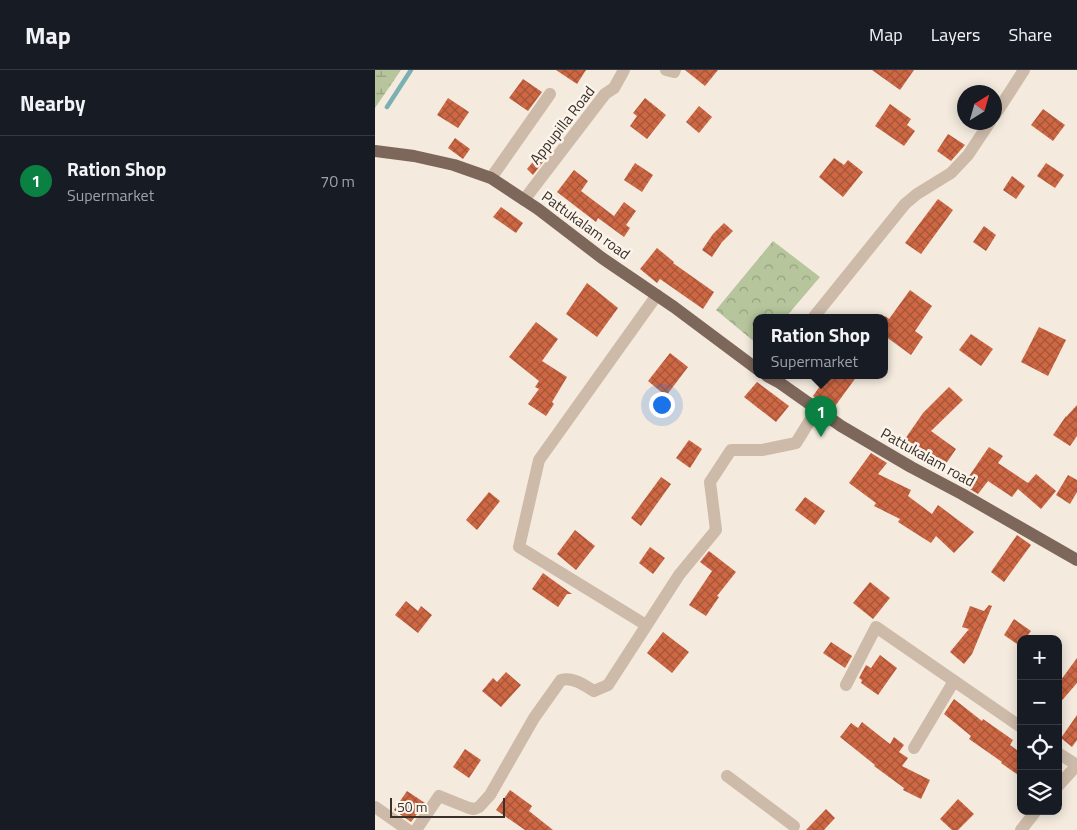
<!DOCTYPE html>
<html lang="en">
<head>
<meta charset="utf-8">
<style>
  body { margin:0; font-family:"Titillium Web",sans-serif; background:#20242c; color:#f1f3f6 }
  .controls { position:absolute; right:15px; bottom:15px; display:grid; overflow:hidden; border-radius:10px; box-shadow:0 2px 12px #0003 }
  .controls button { width:45px; height:45px; display:grid; place-items:center; padding:0; border:0; border-bottom:1px solid #363941; background:#171b24; color:#f1f3f6; font:25px sans-serif }
  .compass { position:absolute; left:582px; top:15px; width:45px; height:45px; border-radius:50%; background:#171b24; box-shadow:0 2px 12px #0003; rotate:37deg }
  .scale { position:absolute; left:15px; bottom:12px; width:115px; box-sizing:border-box; padding-left:5px; border:2px solid #3a2f29; border-top:0; font-size:14px; line-height:18px; white-space:nowrap; color:#3a2f29; -webkit-text-stroke:4px #fbf4eb; paint-order:stroke }
  .you { position:absolute; left:286px; top:334px; width:18px; height:18px; margin:-12px; border:4px solid #fff; border-radius:50%; background:#1a73e8; box-shadow:0 0 0 8px #1a73e833 }
  .badge { display:grid; place-items:center; width:32px; height:32px; border-radius:50%; background:#0b8043; color:#fff; font-size:16px; font-weight:700 }
  .pin { position:absolute; translate:-50% -41px; filter:drop-shadow(0 1px 2px #0008) }
  .pin::after { content:''; position:absolute; top:26px; width:18px; height:15px; background:inherit; clip-path:polygon(0 0,100% 0,50% 100%) }
  .popup { position:absolute; left:378px; top:244px; width:135px; height:65px; box-sizing:border-box; display:grid; place-content:center; border-radius:10px; background:#171b24; filter:drop-shadow(0 1px 4px #0005); font-size:16px; white-space:nowrap; color:#9ea1a6 }
  .popup b { font-size:19px; color:#f1f3f6 }
  .popup::after { content:''; position:absolute; left:50%; top:100%; margin-left:-10px; border:10px solid transparent; border-top-color:#171b24 }
  .list { margin:0; padding:0; list-style:none }
  h2 { display:flex; justify-content:space-between; align-items:center; height:65px; margin:0; padding:0 20px; font-size:21px }
  h2 small { font-size:16px; font-weight:400; color:#9ea1a6 }
  .list li { display:grid; grid-template-columns:32px 1fr auto; gap:15px; align-items:center; box-sizing:border-box; height:90px; padding:0 20px; border-top:1px solid #363941 }
  .list b { display:block; font-size:19px; white-space:nowrap }
  .list p { margin:0; font-size:16px; white-space:nowrap; color:#9ea1a6 }
  .list em { font-size:16px; font-style:normal; color:#9ea1a6 }
  .icon { flex:none; width:28px; height:28px; fill:none; stroke:currentColor; stroke-width:2; stroke-linecap:round; stroke-linejoin:round }
  .map { position:relative; flex:none; width:702px; height:760px; overflow:hidden }
  header { display:flex; align-items:center; gap:30px; box-sizing:border-box; height:70px; padding:0 25px; background:#171b24; border-bottom:1px solid #363941 }
  header strong { font-size:24px }
  nav { display:flex; gap:28px; margin-inline-start:auto; font-size:18px }
  main { display:flex }
  aside { flex:1; background:#171b24 }
  .map>svg:first-child { display:block }
  .wetland { fill:url(#wetland-marsh) }
  .park { fill:url(#park-crowns) }
  .lines { fill:none; stroke-linecap:round; stroke-linejoin:round }
  .stream { stroke:#7bb0b3; stroke-width:4.5 }
  .building { fill:url(#building-cross-hatch) }
  .minor { stroke:#cdbaa9; stroke-width:12 }
  .major { stroke:#7d665a; stroke-width:12 }
  .labels { text-anchor:middle; dominant-baseline:central; stroke-width:5; stroke-linejoin:round; paint-order:stroke }
  .street-label { font-size:15px; fill:#3a2f29; stroke:#fbf4eb }
</style>
</head>
<body>
<header>
<strong>Map</strong>
<nav><a>Map</a><a>Layers</a><a>Share</a></nav>
</header>
<main>
<aside>
<h2>Nearby<small></small></h2>
<ul class="list">
<li><span class="badge">1</span><div><b>Ration Shop</b><p>Supermarket</p></div><em>70 m</em></li>
</ul>
</aside>
<div class="map">
<svg width="702" height="760" viewBox="0 0 702 760">
  <defs>
    <pattern id="wetland-marsh" width="20" height="14" patternUnits="userSpaceOnUse" patternTransform="scale(1.25)"><rect width="20" height="14" fill="#b7c59d"/><path d="M1 5h8M5 5V1M11 12h8M15 12V8" fill="none" stroke="#96a080"/></pattern>
    <pattern id="park-crowns" width="20" height="18" patternUnits="userSpaceOnUse" patternTransform="scale(1.25)"><rect width="20" height="18" fill="#b7c59d"/><path d="M2 6a3 3 0 1 1 6 0M12 15a3 3 0 1 1 6 0" fill="none" stroke="#96a080"/></pattern>
    <pattern id="building-cross-hatch" width="8" height="8" patternUnits="userSpaceOnUse" patternTransform="scale(1.25)"><rect width="8" height="8" fill="#cd6744"/><path d="M0 0l8 8M0 8l8-8" fill="none" stroke="#a75539"/></pattern>
  </defs>
  <rect width="100%" height="100%" fill="#f4eade"/>
  <path class="wetland" d="M0,0h26l-26,38z"/>
  <path class="park" d="M398,171l47,36 -35,41h-28v26l-41,-34z"/>
  <g class="lines">
    <path class="stream" d="M12,37l24,-37"/>
  </g>
  <g class="building">
    <path d="M181,0h30l-9,14z"/>
    <path d="M310,0h33l-13,16z"/>
    <path d="M497,0h42l-14,20z"/>
    <path d="M148,9l19,13 -14,19 -19,-13z"/>
    <path d="M73,28l21,14 -11,16 -21,-13z"/>
    <path d="M270,28l21,17 -19,24 -17,-13 7,-10 -4,-3z"/>
    <path d="M515,34l21,15 -4,6 8,6 -11,15 -29,-20z"/>
    <path d="M324,36l13,11 -13,16 -13,-11z"/>
    <path d="M668,39l22,16 -12,16 -22,-16z"/>
    <path d="M573,64l17,11 -14,16 -14,-10z"/>
    <path d="M80,68l15,11 -7,10 -15,-11z"/>
    <path d="M169,79l5,5 -16,21 -6,-6z"/>
    <path d="M459,88l10,7 4,-5 15,12 -20,25 -24,-20z"/>
    <path d="M260,93l18,12 -11,17 -18,-12z"/>
    <path d="M671,93l18,12 -9,13 -18,-12z"/>
    <path d="M199,100l14,11 -7,10 33,25 10,-14 12,9 -10,14 4,3 -6,9 -26,-19 -2,4 -39,-30z"/>
    <path d="M637,106l13,10 -9,13 -13,-9z"/>
    <path d="M563,129l15,11 -32,44 -16,-11z"/>
    <path d="M126,137l22,16 -7,10 -23,-16z"/>
    <path d="M349,153l9,8 -11,11 -10,15 -10,-7 11,-16z"/>
    <path d="M609,156l12,9 -10,16 -13,-9z"/>
    <path d="M282,178l17,14 -1,1 41,29 -11,17 -43,-30 -3,4 -17,-14z"/>
    <path d="M212,213l31,25 -21,29 -31,-23z"/>
    <path d="M535,220l22,16 -17,25 8,6 -12,18 -26,-19v-20l4,3z"/>
    <path d="M161,252l22,17 -16,22 25,16 -15,25 2,2 -8,12 -18,-12 11,-15 -4,-2 4,-6 -30,-24z"/>
    <path d="M664,257l27,13 -18,36 -27,-14z"/>
    <path d="M596,264l22,15 -12,17 -22,-16z"/>
    <path d="M295,283l18,14 -22,29 -18,-15z"/>
    <path d="M452,306h30l-24,33 -20,-13z"/>
    <path d="M382,312l32,24 -13,16 -32,-25z"/>
    <path d="M574,317l14,13 -32,31 25,18 -11,16 -14,-10 -1,2 -25,-18 18,-26z"/>
    <path d="M702,335v31l-7,10 -17,-11 13,-19v1z"/>
    <path d="M314,370l13,9 -12,19 -14,-10z"/>
    <path d="M614,377l14,9 -5,7 30,20 8,-9 20,17 -15,18 -23,-20 -6,8 -24,-16 -10,13 -15,-9z"/>
    <path d="M496,383l16,10 -9,11 33,16 -3,6 24,18 6,-9 36,27 -20,21 -18,-17 -5,7 -19,-12 -14,-9 2,-3 -26,-13 2,-3 -27,-20z"/>
    <path d="M693,405l9,5v12l-7,12 -14,-9z"/>
    <path d="M286,407l10,7 -30,42 -10,-8z"/>
    <path d="M114,422l11,9 -23,29 -11,-10z"/>
    <path d="M430,427l20,14 -10,14 -20,-15z"/>
    <path d="M200,460l20,16 -19,24 -19,-16z"/>
    <path d="M642,465l14,10 -27,37 -13,-10z"/>
    <path d="M275,477l15,11 -12,16 -14,-11z"/>
    <path d="M334,481l27,21 -19,24 2,1 -13,19 -17,-11 23,-34 -12,-9z"/>
    <path d="M168,503l29,21h-5l-9,13 -26,-18z"/>
    <path d="M495,512l20,16 -17,21 -20,-16z"/>
    <path d="M31,531l12,10 3,-5 11,9 -14,18 -23,-18z"/>
    <path d="M614,535l3,1 -20,48 -8,10 -14,-12 19,-23 -7,-2 8,-21 14,5z"/>
    <path d="M639,549l17,12 -6,8h-4l-1,7 -16,-11z"/>
    <path d="M288,562l26,20 -17,21 -25,-20z"/>
    <path d="M456,572l21,14 -7,12 -22,-15z"/>
    <path d="M505,585l17,13 -19,27 -17,-12 1,-3 -3,-2 7,-13 5,3z"/>
    <path d="M702,588v25l-19,22v-21z"/>
    <path d="M131,602l15,13 -20,22 -19,-16 11,-13 4,4z"/>
    <path d="M579,629l28,22 1,-2 30,21 -3,5 11,8v24l-20,-14 1,-1 -33,-23 2,-3 -27,-22z"/>
    <path d="M702,645v25l-5,7 -11,-9z"/>
    <path d="M487,652l28,22 4,-7 10,8 -5,7 9,6 -6,8 28,14 -9,19 -18,-9 1,-2 -30,-22 1,-1 -35,-28 11,-14 7,5z"/>
    <path d="M90,679l16,11 -12,18 -16,-11z"/>
    <path d="M135,720l22,16 -3,5 24,19h-28l-29,-20z"/>
    <path d="M32,721l18,12 -14,19 -17,-12z"/>
    <path d="M583,729l16,15 -16,16h-6l-12,-11z"/>
    <path d="M451,739l9,9 -11,12h-18z"/>
  </g>
  <g class="lines">
    <g class="minor">
      <path d="M291,0l8,2 1,-2"/>
      <path d="M620,45l29,-45"/>
      <path d="M116,108l59,-84"/>
      <path d="M149,130l81,-106 9,-6 10,-18"/>
      <path d="M438,248l92,-114 12,-10 34,-21 17,-18 22,-33"/>
      <path d="M271,555l-127,-78 20,-87 118,-165"/>
      <path d="M471,615l30,-58 145,100"/>
      <path d="M539,678l40,-67"/>
      <path d="M683,683l19,12"/>
      <path d="M352,706l67,50"/>
      <path d="M683,716l19,-21"/>
      <path d="M0,737l33,23"/>
      <path d="M41,760l23,-34 30,12 5,1 5,-2 11,-12 44,-77 27,-38c12,-3 23,5 33,11l14,-6 71,-110 37,-45 -6,-48 21,-32h31l34,-7 21,-34"/>
      <path d="M646,760l15,-19"/>
    </g>
    <g class="major">
      <path d="M0,81l39,5 40,9 37,13 47,31 64,49 72,49 83,62"/>
      <path d="M392,306l13,7 61,43 70,41 51,27 115,66"/>
    </g>
  </g>
  <g class="labels">
    <g class="street-label">
      <text transform="translate(187 55) rotate(-52)">Appupilla Road</text>
      <text transform="translate(211 155) rotate(36)">Pattukalam road</text>
      <text transform="translate(553 387) rotate(29)">Pattukalam road</text>
    </g>
  </g>
</svg>
<div class="controls">
<button>+</button>
<button>−</button>
<button><svg class="icon" aria-label="locate" viewBox="0 0 24 24"><circle cx="12" cy="12" r="6"/><path d="M12 2v4M12 18v4M2 12h4M18 12h4"/></svg></button>
<button><svg class="icon" aria-label="layers" viewBox="0 0 24 24"><path d="M12 4l9 5-9 5-9-5zM3 14l9 5 9-5"/></svg></button>
</div>
<svg class="compass" viewBox="-18 -18 36 36"><path d="M0-13l5 13h-10z" fill="#e53935"/><path d="M0 13l5-13h-10z" fill="#9ea1a6"/></svg>
<div class="scale">50 m</div>
<div class="you"></div>
<div class="pin badge" style="left:446px;top:367px">1</div>
<div class="popup"><b>Ration Shop</b>Supermarket</div>
</div>
</main>
</body>
</html>
